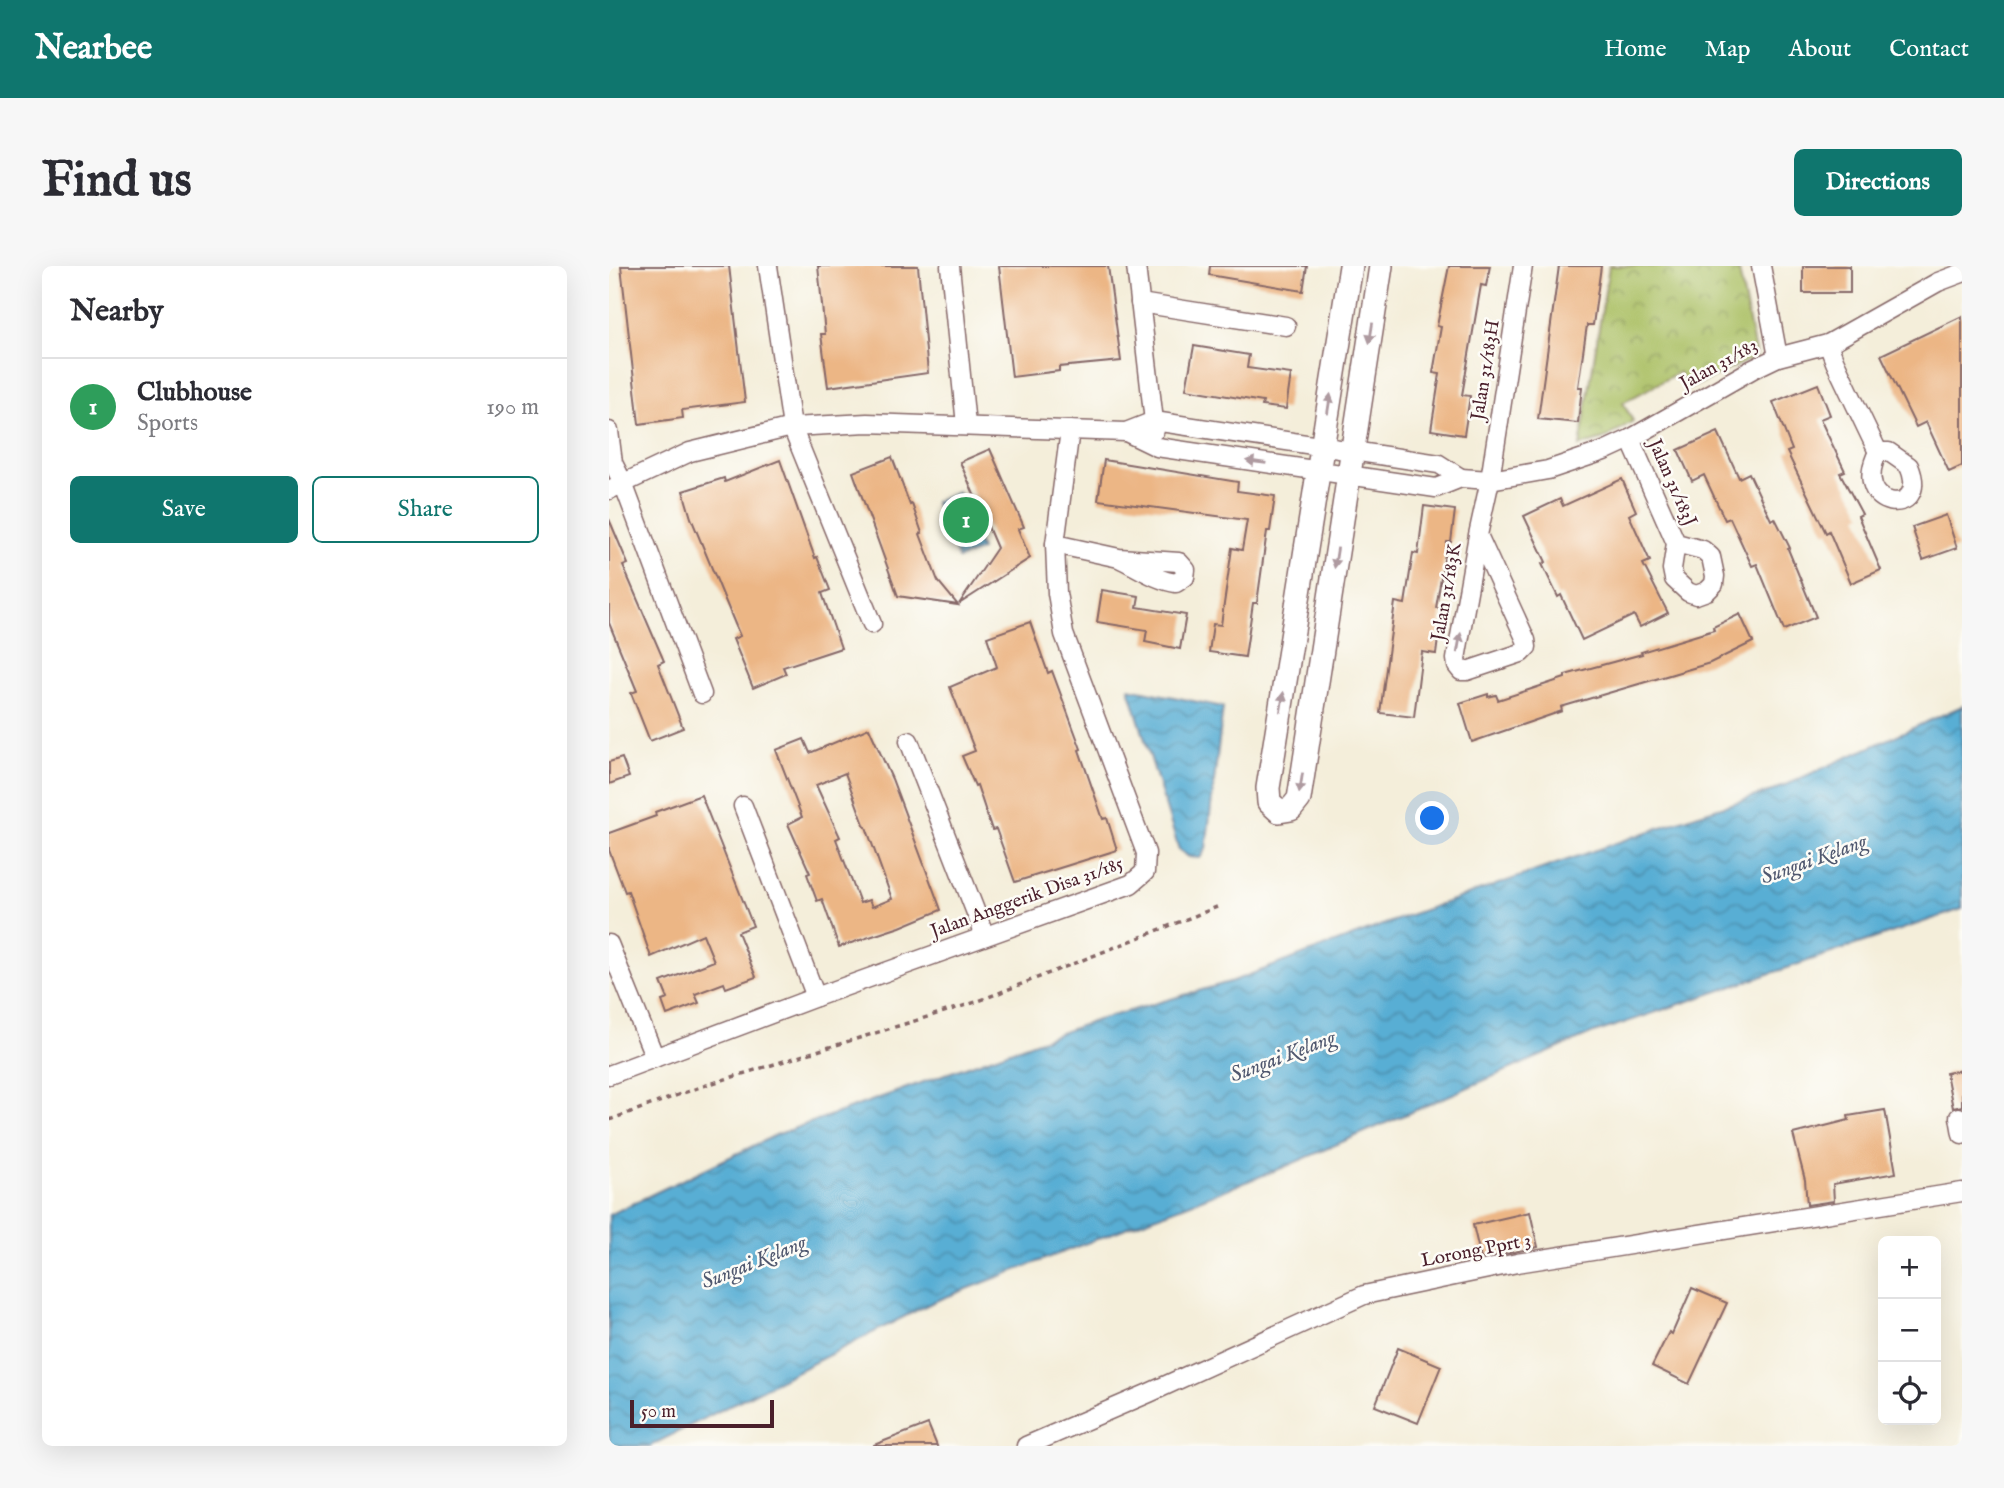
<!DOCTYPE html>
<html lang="en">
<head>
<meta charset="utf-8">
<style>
  body { margin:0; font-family:"IM FELL English",serif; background:#f7f7f7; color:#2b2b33 }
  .controls { position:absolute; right:21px; bottom:21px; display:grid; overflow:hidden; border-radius:10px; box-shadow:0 7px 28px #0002 }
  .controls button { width:63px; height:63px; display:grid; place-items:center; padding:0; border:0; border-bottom:2px solid #e1e1e2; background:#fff; color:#2b2b33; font:35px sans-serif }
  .scale { position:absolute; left:21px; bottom:18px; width:144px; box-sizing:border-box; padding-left:7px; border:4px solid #4a1f2b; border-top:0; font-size:19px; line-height:24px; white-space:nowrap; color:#4a1f2b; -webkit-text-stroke:5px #fdfcf7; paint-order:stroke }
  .you { position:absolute; left:824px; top:553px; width:24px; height:24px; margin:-18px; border:5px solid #fff; border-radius:50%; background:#1a73e8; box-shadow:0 0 0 10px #1a73e833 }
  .badge { display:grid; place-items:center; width:46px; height:46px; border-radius:50%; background:#0f766e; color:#fff; font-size:23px; font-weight:700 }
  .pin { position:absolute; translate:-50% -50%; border:4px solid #fff; box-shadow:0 2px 7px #0006 }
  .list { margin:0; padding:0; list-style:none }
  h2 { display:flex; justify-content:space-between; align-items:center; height:91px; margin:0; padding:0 28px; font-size:30px }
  h2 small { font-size:23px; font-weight:400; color:#7c7c81 }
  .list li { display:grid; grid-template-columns:46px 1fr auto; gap:21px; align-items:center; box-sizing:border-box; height:98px; padding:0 28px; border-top:2px solid #e1e1e2 }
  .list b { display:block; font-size:26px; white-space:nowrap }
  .list p { margin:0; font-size:23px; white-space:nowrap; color:#7c7c81 }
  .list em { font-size:23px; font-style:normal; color:#7c7c81 }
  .actions { display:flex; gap:14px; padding:21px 28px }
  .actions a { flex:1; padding:16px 0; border:2px solid #0f766e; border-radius:10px; text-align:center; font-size:24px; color:#0f766e }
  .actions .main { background:#0f766e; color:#fff }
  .icon { flex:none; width:38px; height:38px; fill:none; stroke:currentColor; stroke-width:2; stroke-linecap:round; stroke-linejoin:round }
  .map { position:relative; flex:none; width:1353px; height:1180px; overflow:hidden; border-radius:10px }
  header { display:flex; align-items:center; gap:42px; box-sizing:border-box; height:98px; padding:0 35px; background:#0f766e; color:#fff }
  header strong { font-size:33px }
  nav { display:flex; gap:38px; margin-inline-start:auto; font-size:24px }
  .intro { display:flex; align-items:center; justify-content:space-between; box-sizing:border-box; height:168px; padding:0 42px }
  h1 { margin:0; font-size:49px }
  .button { padding:18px 32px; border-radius:10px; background:#0f766e; color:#fff; font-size:24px; font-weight:700 }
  main { display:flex; gap:42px; padding:0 42px }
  aside { flex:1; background:#fff; border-radius:10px; box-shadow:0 7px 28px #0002 }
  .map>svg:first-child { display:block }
  .park { fill:url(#park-crowns); stroke:#7a6f48; stroke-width:2 }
  .water { fill:url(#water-waves); stroke:#516680; stroke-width:2 }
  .building { fill:#ecb685; fill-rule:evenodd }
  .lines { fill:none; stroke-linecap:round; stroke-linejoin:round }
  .minor-casing { stroke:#866768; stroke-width:21 }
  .tertiary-casing { stroke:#866768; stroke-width:26 }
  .path { stroke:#866768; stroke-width:3.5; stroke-dasharray:5 5; stroke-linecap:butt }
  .minor { stroke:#fff; stroke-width:18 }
  .tertiary { stroke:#fff; stroke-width:23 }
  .oneway { fill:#ae9aa0 }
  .labels { text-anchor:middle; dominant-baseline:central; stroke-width:5; stroke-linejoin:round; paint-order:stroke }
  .street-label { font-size:19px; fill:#4a1f2b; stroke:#fdfcf7 }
  .water-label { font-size:21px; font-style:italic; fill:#50586f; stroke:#fdfcf7 }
</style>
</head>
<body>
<header>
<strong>Nearbee</strong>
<nav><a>Home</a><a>Map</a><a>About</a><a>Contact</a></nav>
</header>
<div class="intro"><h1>Find us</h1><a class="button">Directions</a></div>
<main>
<aside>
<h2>Nearby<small></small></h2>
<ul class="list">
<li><span class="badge" style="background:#2e9e5b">1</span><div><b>Clubhouse</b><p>Sports</p></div><em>190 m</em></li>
</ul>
<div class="actions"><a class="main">Save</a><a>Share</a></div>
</aside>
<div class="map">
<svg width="1353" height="1180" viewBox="0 0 1353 1180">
  <defs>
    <pattern id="park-crowns" width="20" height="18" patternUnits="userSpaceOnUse" patternTransform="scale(1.75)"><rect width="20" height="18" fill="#aabf64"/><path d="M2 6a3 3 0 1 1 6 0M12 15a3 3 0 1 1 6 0" fill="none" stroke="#8c9b53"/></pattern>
    <pattern id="water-waves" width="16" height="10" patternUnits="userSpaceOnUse" patternTransform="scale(1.75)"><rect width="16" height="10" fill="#58aed4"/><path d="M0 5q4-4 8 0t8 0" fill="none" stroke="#4b8dac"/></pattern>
  </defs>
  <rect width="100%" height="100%" fill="#fdfcf7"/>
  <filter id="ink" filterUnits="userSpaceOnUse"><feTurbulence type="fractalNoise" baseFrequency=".0143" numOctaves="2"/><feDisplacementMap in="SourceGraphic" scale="14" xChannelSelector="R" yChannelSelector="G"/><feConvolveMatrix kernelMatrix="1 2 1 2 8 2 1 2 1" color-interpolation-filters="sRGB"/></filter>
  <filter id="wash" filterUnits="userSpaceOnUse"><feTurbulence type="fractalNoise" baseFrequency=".00686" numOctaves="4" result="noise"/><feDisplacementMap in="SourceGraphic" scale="28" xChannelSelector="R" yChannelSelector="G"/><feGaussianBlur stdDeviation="1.57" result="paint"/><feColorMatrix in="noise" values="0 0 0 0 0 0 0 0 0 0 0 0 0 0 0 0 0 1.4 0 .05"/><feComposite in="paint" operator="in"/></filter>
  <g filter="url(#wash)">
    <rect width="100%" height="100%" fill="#f4eeda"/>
    <path class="park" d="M1000,0h129l18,91 -68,32 -9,-17 -56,31 10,18 -29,18 -24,7z"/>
    <g class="water">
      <path d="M349,226l23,58 -23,9 -23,-57z"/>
      <path d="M520,422l94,19 -17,142 -6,9 -11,-1 -10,-7z"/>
      <path d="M1353,440v203l-371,125 -309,134 -349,134 -283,144h-41v-231l167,-80 315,-113 142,-41 171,-64 292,-102 76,-24z"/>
    </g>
    <g id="blocks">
      <g class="building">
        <path d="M12,0h108l16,136 -63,8 1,8 -44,6z"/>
        <path d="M209,0h100l10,107 -100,14 -7,-53h4z"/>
        <path d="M390,0h109l13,95 -62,6v4l-47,6z"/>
        <path d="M601,0h97l-4,25 -94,-16z"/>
        <path d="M840,0h41l-4,20 -5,-1 -19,110 8,1 -6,39 -33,-5 9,-56 -7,-1 8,-46 -4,-1z"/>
        <path d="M950,0h42l-8,59h-6l-9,62h4l-4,36 -40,-4z"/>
        <rect x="1194" y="0" width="47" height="27"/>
        <path d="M1353,50v150l-13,6 -23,-50 -10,5 -35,-72z"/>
        <path d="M585,80l55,9 -2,13 44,6 -5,35 -24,-3 1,-4 -77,-13z"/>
        <path d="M1209,118l12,31 -10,4 25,52 -5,2 22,41 -4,2 23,54 -30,13 -22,-52 -3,2 -39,-81 5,-2 -19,-48z"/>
        <path d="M1109,166l21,46 10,-5 22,47 4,-2 15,30 -2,1 28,68 -32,13 -27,-66 -5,2 -22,-48 -5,2 -21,-45 -12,6 -14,-31z"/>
        <path d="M381,183l34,78 -6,2 12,29 -71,46 38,-56 -37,-86z"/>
        <path d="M283,191l18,48 2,-1 10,29 -2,1 18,47 20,24 -60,-9 -45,-124z"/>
        <path d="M171,194l35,98 2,-1 13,33 -8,3 19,55 -58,19 3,7 -33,14 -20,-49 7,-3 -49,-118 -8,-27 41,-13 1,4z"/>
        <path d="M495,194l134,22 -1,9 38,5 -5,35h-3l-10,72h-4l-8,54 -36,-5 4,-28 8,1 11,-77 10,2 5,-30 -149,-20z"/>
        <path d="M1013,213l14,32 -7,4 21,46 -7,3 25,49 -28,14 -6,-12 -52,25 -21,-45 -3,2 -16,-33 4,-2 -22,-46 36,-17 3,7z"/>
        <path d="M815,240l31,4 -4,32h-4l-11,66 6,1 -6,45 -14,-2 -8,65 -34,-4 15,-111 10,2 8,-51 5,1z"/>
        <path d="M1337,249l11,33 -34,12 -11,-33z"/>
        <path d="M0,253l19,45 -5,2 41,95 -6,3 25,64 -33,13 -19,-48 6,-2 -28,-68z"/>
        <path d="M493,324l37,6 -2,11 49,8 -6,34 -35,-7 2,-12 -50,-8z"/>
        <path d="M1131,348l13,28 -43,21 -149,44 1,4 -90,31 -12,-39 28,-9v3l8,-2 2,5 67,-22v-3l77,-21 -1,-2 73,-22 -1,-3z"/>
        <path d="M421,356l18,51 4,-2 29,78 -2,1 24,69 4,-1 10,32 -102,32 -19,-53 -4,1 -15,-45 -2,1 -13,-30 13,-5 -25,-64 47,-20 -10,-30z"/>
        <path d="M260,462l23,51 49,131 -41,17 -61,20 -17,-48 -5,2 -10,-27 3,-1 -22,-49 14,-7 -26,-67 28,-11 6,14zM236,507l20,54h1l26,72 -20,8 -3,-7 -9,3 -24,-64 4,-2 -24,-52z"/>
        <path d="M13,492l7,19 -20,7v-22z"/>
        <path d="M92,529l52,131 -15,6 18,45 -30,11 -2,-5 -29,11 4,9 -32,12 -5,-14 6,-2 -7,-17 53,-21 -11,-27 -52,23 -23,-66 -3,1 -16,-42v-17l47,-17 -1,-4z"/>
        <path d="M1353,804v36l-9,2 -7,-35z"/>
        <path d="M1276,844l11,63 -63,11 1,17 -27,4 -2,-25 -12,-46 56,-14 -1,-4z"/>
        <path d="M921,946l8,35 -57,12 -8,-34z"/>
        <path d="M1083,1022l35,15 -38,81 -37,-18 17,-34 3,2z"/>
        <path d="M789,1082l43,18 -23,57 -43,-17z"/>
        <path d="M319,1158l9,22h-63v-1z"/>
      </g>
    </g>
  </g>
  <g filter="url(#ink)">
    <use href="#blocks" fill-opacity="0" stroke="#866768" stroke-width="2"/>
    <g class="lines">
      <g class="minor-casing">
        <g id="minor">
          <path d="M159,0l24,161 80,197"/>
          <path d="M341,0l16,159"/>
          <path d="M527,0l19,164"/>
          <path d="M1152,0l17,91"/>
          <path d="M531,37l146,23"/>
          <path d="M1219,78l7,18 43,90"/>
          <path d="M0,165l4,32 10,20 79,211"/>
          <path d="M517,166l31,15 279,41 25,-10 29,2 58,-10 56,-19 26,-12 123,-70 25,-12 50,-13 110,-62 24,-9"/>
          <path d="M1021,173l46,104 -4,26 2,10 14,13 8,3 11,-4 7,-7 1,-8 -4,-19 -8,-7 -27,-7"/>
          <path d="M1269,186h11l20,14c23,54 -61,45 -31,-14z"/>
          <path d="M0,224l81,-38 102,-25 75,-4 259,9 28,-11 285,43 22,14"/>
          <path d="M869,269l48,105 1,7 -6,6 -54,18h-6l-4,-5 -1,-7 22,-124 12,-55 33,-214"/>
          <path d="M446,278l64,14 60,4 7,8 -1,7 -9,6c-20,-3 -38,-16 -57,-25"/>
          <path d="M300,475l76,195"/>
          <path d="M134,540l73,191"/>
          <path d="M0,678l46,114"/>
          <path d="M0,809l207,-78 315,-113 14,-12 1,-19 -82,-219 -7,-41 -2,-49 15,-114"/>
          <path d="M1350,851l3,17"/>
          <path d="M417,1180l123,-53 215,-98 153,-32 445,-71"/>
        </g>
      </g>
      <g class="tertiary-casing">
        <path id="tertiary" d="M742,0l-83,522 1,14 10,9 12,-2 8,-10 82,-533"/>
      </g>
      <path class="path" d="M0,854l91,-33 276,-85 241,-95"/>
      <use href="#minor" class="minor"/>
      <use href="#tertiary" class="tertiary"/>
    </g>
    <defs><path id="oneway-solid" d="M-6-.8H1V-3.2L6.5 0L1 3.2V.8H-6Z" transform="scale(1.75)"/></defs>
    <g class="oneway">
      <use href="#oneway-solid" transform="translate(762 67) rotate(99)"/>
      <use href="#oneway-solid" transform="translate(720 138) rotate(-81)"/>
      <use href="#oneway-solid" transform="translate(647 196) rotate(-172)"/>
      <use href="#oneway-solid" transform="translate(727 292) rotate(99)"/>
      <use href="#oneway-solid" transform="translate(850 377) rotate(-80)"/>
      <use href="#oneway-solid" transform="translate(673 436) rotate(-81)"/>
      <use href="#oneway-solid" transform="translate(692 517) rotate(99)"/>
    </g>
  </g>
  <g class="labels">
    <g class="street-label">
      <text transform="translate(1110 99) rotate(-29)">Jalan 31/183</text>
      <text transform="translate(877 104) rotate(-81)">Jalan 31/183H</text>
      <text transform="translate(1063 217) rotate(66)">Jalan 31/183J</text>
      <text transform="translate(838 326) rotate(-80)">Jalan 31/183K</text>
      <text transform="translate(418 632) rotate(-20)">Jalan Anggerik Disa 31/185</text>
      <text transform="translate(867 985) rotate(-11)">Lorong Pprt 3</text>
    </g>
    <g class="water-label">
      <text transform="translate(1205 594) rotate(-20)">Sungai Kelang</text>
      <text transform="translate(674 791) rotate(-21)">Sungai Kelang</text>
      <text transform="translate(145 997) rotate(-22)">Sungai Kelang</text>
    </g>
  </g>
</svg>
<div class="controls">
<button>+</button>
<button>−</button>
<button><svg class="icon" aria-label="locate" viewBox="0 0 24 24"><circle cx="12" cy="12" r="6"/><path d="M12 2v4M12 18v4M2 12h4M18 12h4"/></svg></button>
</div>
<div class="scale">50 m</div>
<div class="you"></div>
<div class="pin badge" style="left:357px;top:254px;background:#2e9e5b">1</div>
</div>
</main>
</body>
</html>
